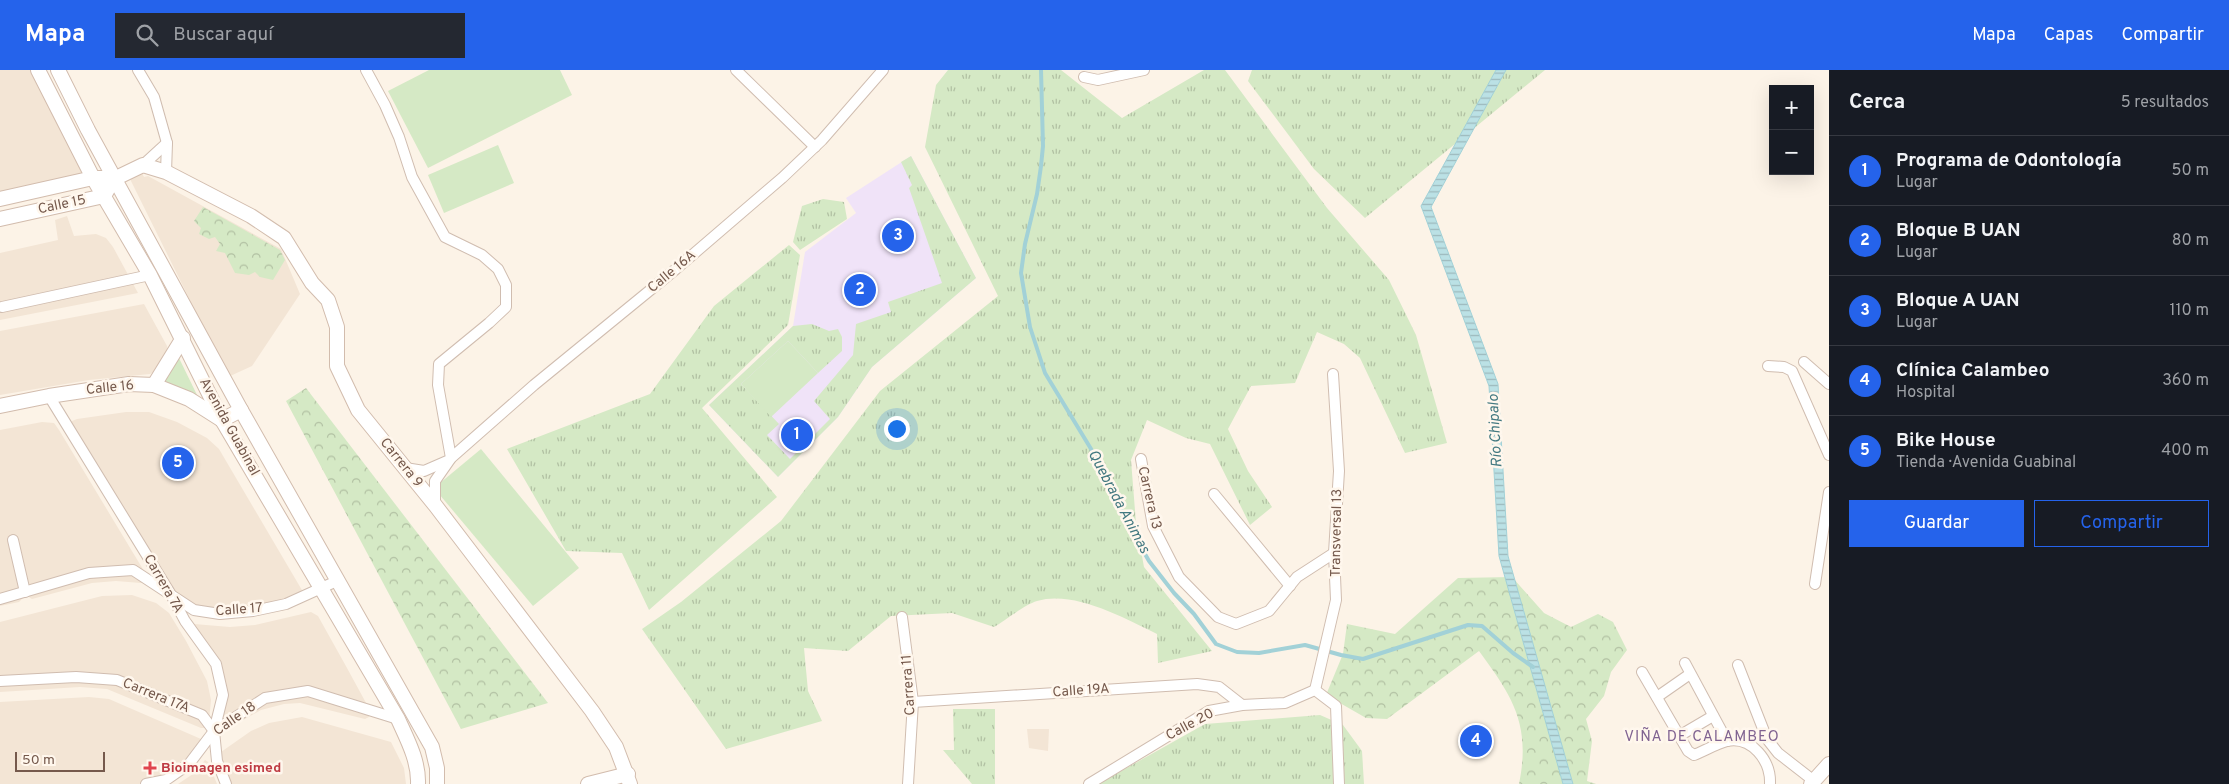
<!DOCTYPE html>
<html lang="es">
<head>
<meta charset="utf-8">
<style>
  body { margin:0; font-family:Overpass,sans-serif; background:#242831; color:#f1f3f6 }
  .controls { position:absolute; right:15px; top:15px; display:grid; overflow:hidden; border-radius:0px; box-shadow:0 5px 20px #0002 }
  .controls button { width:45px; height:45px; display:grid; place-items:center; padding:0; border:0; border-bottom:1px solid #363941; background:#171b24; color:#f1f3f6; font:25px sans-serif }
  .scale { position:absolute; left:15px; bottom:12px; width:90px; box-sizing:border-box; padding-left:5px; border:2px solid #75594c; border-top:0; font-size:14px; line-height:18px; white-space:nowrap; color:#75594c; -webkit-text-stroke:4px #fff7ed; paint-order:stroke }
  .you { position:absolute; left:896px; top:358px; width:18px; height:18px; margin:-12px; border:4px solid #fff; border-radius:50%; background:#1a73e8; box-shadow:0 0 0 8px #1a73e833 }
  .badge { display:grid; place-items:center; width:32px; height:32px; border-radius:50%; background:#2563eb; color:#fff; font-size:16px; font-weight:700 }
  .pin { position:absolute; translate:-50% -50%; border:2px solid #fff; box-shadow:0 1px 5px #0006 }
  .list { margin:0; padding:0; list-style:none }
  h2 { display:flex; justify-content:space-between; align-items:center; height:65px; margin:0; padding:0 20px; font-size:21px }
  h2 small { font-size:16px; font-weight:400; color:#9ea1a6 }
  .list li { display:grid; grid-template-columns:32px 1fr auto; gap:15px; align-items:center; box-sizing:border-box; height:70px; padding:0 20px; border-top:1px solid #363941 }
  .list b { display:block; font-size:19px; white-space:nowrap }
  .list p { margin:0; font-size:16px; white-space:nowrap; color:#9ea1a6 }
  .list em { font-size:16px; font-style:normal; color:#9ea1a6 }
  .actions { display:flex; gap:10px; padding:15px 20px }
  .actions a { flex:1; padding:11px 0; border:1px solid #2563eb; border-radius:0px; text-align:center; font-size:18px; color:#2563eb }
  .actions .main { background:#2563eb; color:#fff }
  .icon { flex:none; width:28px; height:28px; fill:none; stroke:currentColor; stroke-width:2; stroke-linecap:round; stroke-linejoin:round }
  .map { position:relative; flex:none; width:1829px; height:714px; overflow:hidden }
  header { display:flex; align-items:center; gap:30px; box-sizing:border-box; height:70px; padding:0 25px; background:#2563eb; color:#fff }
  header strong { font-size:24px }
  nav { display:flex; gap:28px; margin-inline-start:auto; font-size:18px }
  .search { width:350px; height:45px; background:#242831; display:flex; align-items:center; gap:12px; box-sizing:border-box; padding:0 18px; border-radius:0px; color:#9ea1a6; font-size:19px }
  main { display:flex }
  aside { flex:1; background:#171b24 }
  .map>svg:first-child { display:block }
  .residential { fill:#f3e5d5 }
  .education { fill:#f0e3f8 }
  .grass { fill:url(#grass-tufts) }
  .forest { fill:url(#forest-crowns) }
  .garden { fill:#d5e9c5 }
  .water { fill:url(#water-rules); stroke:#a2d1d7 }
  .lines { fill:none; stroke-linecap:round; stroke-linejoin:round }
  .stream { stroke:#a2d1d7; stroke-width:4 }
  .street-casing { stroke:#d0bdb0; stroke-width:12 }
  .secondary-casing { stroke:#d2bcad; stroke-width:16 }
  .street { stroke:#fff; stroke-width:10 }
  .secondary { stroke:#fff; stroke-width:14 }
  .health-dot { fill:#e0444e; stroke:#fff7ed; stroke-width:2 }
  .labels { text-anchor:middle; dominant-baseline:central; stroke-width:5; stroke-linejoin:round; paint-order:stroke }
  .street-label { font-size:14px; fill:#75594c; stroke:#fff7ed }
  .health-label { font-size:14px; font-weight:bold; fill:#be3a42; stroke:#fff7ed; text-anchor:start }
  .water-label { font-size:15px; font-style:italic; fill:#437981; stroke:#fff7ed }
  .neighbourhood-label { font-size:15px; letter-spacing:1px; fill:#806391; stroke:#fff7ed }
</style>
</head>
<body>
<header>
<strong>Mapa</strong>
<div class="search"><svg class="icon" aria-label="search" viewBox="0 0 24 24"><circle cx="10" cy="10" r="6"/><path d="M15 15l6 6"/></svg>Buscar aquí</div>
<nav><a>Mapa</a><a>Capas</a><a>Compartir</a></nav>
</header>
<main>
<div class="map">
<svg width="1829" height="714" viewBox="0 0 1829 714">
  <defs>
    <pattern id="grass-tufts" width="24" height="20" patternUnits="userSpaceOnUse" patternTransform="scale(1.25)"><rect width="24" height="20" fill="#d5e9c5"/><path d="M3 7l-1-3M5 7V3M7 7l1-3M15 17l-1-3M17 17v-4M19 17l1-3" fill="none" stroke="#b1c0a2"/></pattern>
    <pattern id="forest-crowns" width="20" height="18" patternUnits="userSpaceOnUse" patternTransform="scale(1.25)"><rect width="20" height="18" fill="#d5e9c5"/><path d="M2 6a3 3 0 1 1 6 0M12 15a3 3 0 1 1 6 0" fill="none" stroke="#b1c0a2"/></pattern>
    <pattern id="water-rules" width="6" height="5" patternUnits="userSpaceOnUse" patternTransform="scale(1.25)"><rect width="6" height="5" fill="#bbe1e5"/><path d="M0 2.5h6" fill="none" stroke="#9db9bc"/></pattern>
  </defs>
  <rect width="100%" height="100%" fill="#fcf3e7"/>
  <g class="residential">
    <path d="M0,0h32l52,103 -36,11 -48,9z"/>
    <path d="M142,103l2,4 4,-1 133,73 19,45 -48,72 -24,11 -98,-198z"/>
    <path d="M67,146l7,20 22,-2 10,4 7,9 25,46 -138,27v-67l58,-13 -3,-20z"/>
    <path d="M144,234l23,42 2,11 -6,8 -13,9 -61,6 -89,15v-64z"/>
    <path d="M126,342h23l28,10 30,16 12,11 87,148 -75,18 -51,-12 -109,-175 1,-7 5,-2z"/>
    <path d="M42,352l12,1 5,7 88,146v5l-6,2 -25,-2 -24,2 -60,16 -3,-2 -10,-48 4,49 -4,4 -19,4v-176z"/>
    <path d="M132,525l24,8 13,10 17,28 21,40 4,19 -2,21 -3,7h-5l-94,-39 -27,-2 -80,5v-70l102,-26z"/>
    <path d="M311,542l7,4 29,52 24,44 -2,5 -4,2 -65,-16 -16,1 -23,6 -39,22v-21l-7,-41 -23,-43 2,-3 36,3 25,-2z"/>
    <path d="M89,627l20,2 92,40v4l-20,24 -27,14 -15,3h-139v-82z"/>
    <path d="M302,647l89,25 13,26 2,16h-175l-10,-27v-5l30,-21 18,-8z"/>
    <path d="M1027,659h22l-1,22 -19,-3z"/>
    <path d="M205,690l3,2 9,22h-39l18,-12z"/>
  </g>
  <path class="education" d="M911,86l65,122 -104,89 -34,50 -60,60 -69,-72 84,-79 12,-74 51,-39 -10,-15z"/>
  <g class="grass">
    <path d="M948,0h113l61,48 82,-48h21l102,138 62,72 27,55 31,108 -42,10 -45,-95 -16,-14 -27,-12 -22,51 -44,3 -23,43 20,42 24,36 -22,18 -40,-81 -24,-6 -39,-18 -16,40 5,63 8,44 68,84 -54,12 -1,-29c-33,-16 -83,-44 -120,-33 -13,4 -31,19 -43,26l-42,-14 -61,3 -43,35 -44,-3 4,43 14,30 -96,28 -84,-120 39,-27 100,-81 99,-130 118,-95 -73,-149 11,-62z"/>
    <path d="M1252,0h293l-180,148 -51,-49 -66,-88z"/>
    <path d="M911,86l65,122 -104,89 -34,50 -60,60 -69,-72 84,-79 19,-2 17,7 9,-2 4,8v14l-24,22 -30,-32 -47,43 38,40 -12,11 23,24 40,-40 -16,-18 39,-46 3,-31 35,-12 -3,-10 54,-19 -33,-95 3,-3 -11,-23z"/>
    <path d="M823,129l21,3 3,17 -47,31 -7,-8 9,-36z"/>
    <path d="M789,175l11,10 -12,70 -86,83 75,89 -128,113 -27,-57 -56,-2 -59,-102 143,-55 64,-88z"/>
    <path d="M953,639h42v75h-23l-29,-34h11z"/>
    <path d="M1320,645l23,10 19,26 2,33h-266l107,-60z"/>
  </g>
  <g class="forest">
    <path d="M203,137l77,43 5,10 -12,20 -13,-3 -5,-5 -6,3 -14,-2 -10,-20 -9,-2 4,-7 -5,-7 -6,2 -10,-5 2,-6 -7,-7z"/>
    <path d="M306,318l242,315 -87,26 -175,-328z"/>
    <path d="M1512,507l32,36 27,14 27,-13 15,8 14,28 -16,22 -7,24 -18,23 6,22 -5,40 9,3h-77c12,-59 -6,-87 -40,-133l-92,68 -21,-1 -40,-23 17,-41 4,-30 48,10 63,-56z"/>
  </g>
  <g class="garden">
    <path d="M429,0h131l12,25 -144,73 -40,-77z"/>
    <path d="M498,75l16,38 -70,30 -16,-38z"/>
    <path d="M788,271l30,32 -47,44 -30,-33z"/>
    <path d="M178,286l20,41 -33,-16z"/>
    <path d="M481,379l98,119 -46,38 -99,-118z"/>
  </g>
  <path class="water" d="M1496,0h10l-75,137 67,177 10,172 65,228h-10l-64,-228 -10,-170 -68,-180z"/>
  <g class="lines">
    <path class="stream" d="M1041,0l2,76 -2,20 -4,28 -12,50 -4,29 9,54 15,46 63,104 17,42 24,42 25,32 20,21 22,30 21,8 22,1 46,-8 36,10 22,4 105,-34 14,1 31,27 20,14"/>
    <g class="street-casing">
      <g id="street">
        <path d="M138,0l16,27 13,46 -1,29"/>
        <path d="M366,0l19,35 14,32 13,40 33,60 37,18 16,14 8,16v22l-17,16 -50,41 -1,21 13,73"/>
        <path d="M736,0l79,77"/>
        <path d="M1084,7l14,3 46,-10"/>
        <path d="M143,95l24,-22"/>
        <path d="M2,237l148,-32"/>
        <path d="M1804,292l25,22"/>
        <path d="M1768,296l16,1 8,4 37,84"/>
        <path d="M49,326l121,197 15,28 31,43 7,31 -9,36 3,30 9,23"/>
        <path d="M1141,389l12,67 26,51 39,40 18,7 33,-13 28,-34 37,-24"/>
        <path d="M405,398l19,3 23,-10"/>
        <path d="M1214,424l76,92"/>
        <path d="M435,435v-24l16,-23 83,-73 142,-116 106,-91 40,-38 61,-70"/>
        <path d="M13,470l12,52"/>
        <path d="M1815,514l14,-92"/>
        <path d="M0,529l89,-26 44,-3 61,40 26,4 33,-3 33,-7 53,-24"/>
        <path d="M902,547l11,85 -5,82"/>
        <path d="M1685,593l42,78"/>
        <path d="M1738,595l29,74 11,14 36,28"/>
        <path d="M1642,602l46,79 6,4c10,-4 22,-11 33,-14 25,-5 44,20 43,43"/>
        <path d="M0,611l76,-4 41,3 85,35 12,16"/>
        <path d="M1315,620l21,-90 -2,-47 5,-82 -6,-97"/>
        <path d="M1657,627l33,-23"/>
        <path d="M913,632l284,-18 22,3 23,18"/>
        <path d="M1679,666l34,-20"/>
        <path d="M146,714l20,-4 23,-16 25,-33 51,-33 43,-7 90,28"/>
        <path d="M1089,714l120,-73 33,-6 43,-2 30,-13 21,16 3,78"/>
      </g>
    </g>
    <g class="secondary-casing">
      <g id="secondary">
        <path d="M38,0l55,108 57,97 72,145 176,299c9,20 21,42 20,65"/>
        <path d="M58,0l30,60 153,280 191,337 5,21v16"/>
        <path d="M0,129l93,-21h23l27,-13 23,7 85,44 33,22 28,45 16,17 9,27v39l21,44 77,95 157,206 24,36 14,37"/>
        <path d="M0,149l104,-23 4,-7"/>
        <path d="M154,315l29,-47"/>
        <path d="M0,336l49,-10 80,-12 25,1 35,14 33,21 19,-10"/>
        <path d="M588,714l40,-10"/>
        <path d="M1811,714l18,-20"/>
      </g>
    </g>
    <use href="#street" class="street"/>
    <use href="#secondary" class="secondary"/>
  </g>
  <path class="health-dot" d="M147.5 690.5h5v5h5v5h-5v5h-5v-5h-5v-5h5z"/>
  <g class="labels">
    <g class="street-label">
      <text transform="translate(62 135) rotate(-12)">Calle 15</text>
      <text transform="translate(672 202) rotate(-40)">Calle 16A</text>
      <text transform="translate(110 318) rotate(-6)">Calle 16</text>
      <text transform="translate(229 357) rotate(61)">Avenida Guabinal</text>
      <text transform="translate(401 393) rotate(51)">Carrera 9</text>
      <text transform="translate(1149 428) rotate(77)">Carrera 13</text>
      <text transform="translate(1337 463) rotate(-89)">Transversal 13</text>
      <text transform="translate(163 514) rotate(60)">Carrera 7A</text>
      <text transform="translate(239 540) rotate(-4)">Calle 17</text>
      <text transform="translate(909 615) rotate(-94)">Carrera 11</text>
      <text transform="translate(1081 621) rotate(-4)">Calle 19A</text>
      <text transform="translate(156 626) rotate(22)">Carrera 17A</text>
      <text transform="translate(235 649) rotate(-35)">Calle 18</text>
      <text transform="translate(1190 655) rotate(-28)">Calle 20</text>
    </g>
    <g class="health-label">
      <text x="161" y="698">Bioimagen esimed</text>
    </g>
    <g class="water-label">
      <text transform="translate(1496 361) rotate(-93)">Río Chipalo</text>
      <text transform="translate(1118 432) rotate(62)">Quebrada Animas</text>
    </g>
    <g class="neighbourhood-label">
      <text x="1702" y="667">VIÑA DE CALAMBEO</text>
    </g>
  </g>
</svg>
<div class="controls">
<button>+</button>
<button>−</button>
</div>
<div class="scale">50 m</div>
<div class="you"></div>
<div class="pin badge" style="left:797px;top:365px">1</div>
<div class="pin badge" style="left:860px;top:220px">2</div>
<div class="pin badge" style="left:898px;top:166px">3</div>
<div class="pin badge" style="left:1476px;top:671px">4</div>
<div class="pin badge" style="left:178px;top:393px">5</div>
</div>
<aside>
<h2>Cerca<small>5 resultados</small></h2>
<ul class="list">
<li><span class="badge">1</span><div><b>Programa de Odontología</b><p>Lugar</p></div><em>50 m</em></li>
<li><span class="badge">2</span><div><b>Bloque B UAN</b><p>Lugar</p></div><em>80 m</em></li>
<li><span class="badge">3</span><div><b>Bloque A UAN</b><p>Lugar</p></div><em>110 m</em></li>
<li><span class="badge">4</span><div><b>Clínica Calambeo</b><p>Hospital</p></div><em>360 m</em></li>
<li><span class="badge">5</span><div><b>Bike House</b><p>Tienda · Avenida Guabinal</p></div><em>400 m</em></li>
</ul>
<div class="actions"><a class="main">Guardar</a><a>Compartir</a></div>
</aside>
</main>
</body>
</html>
